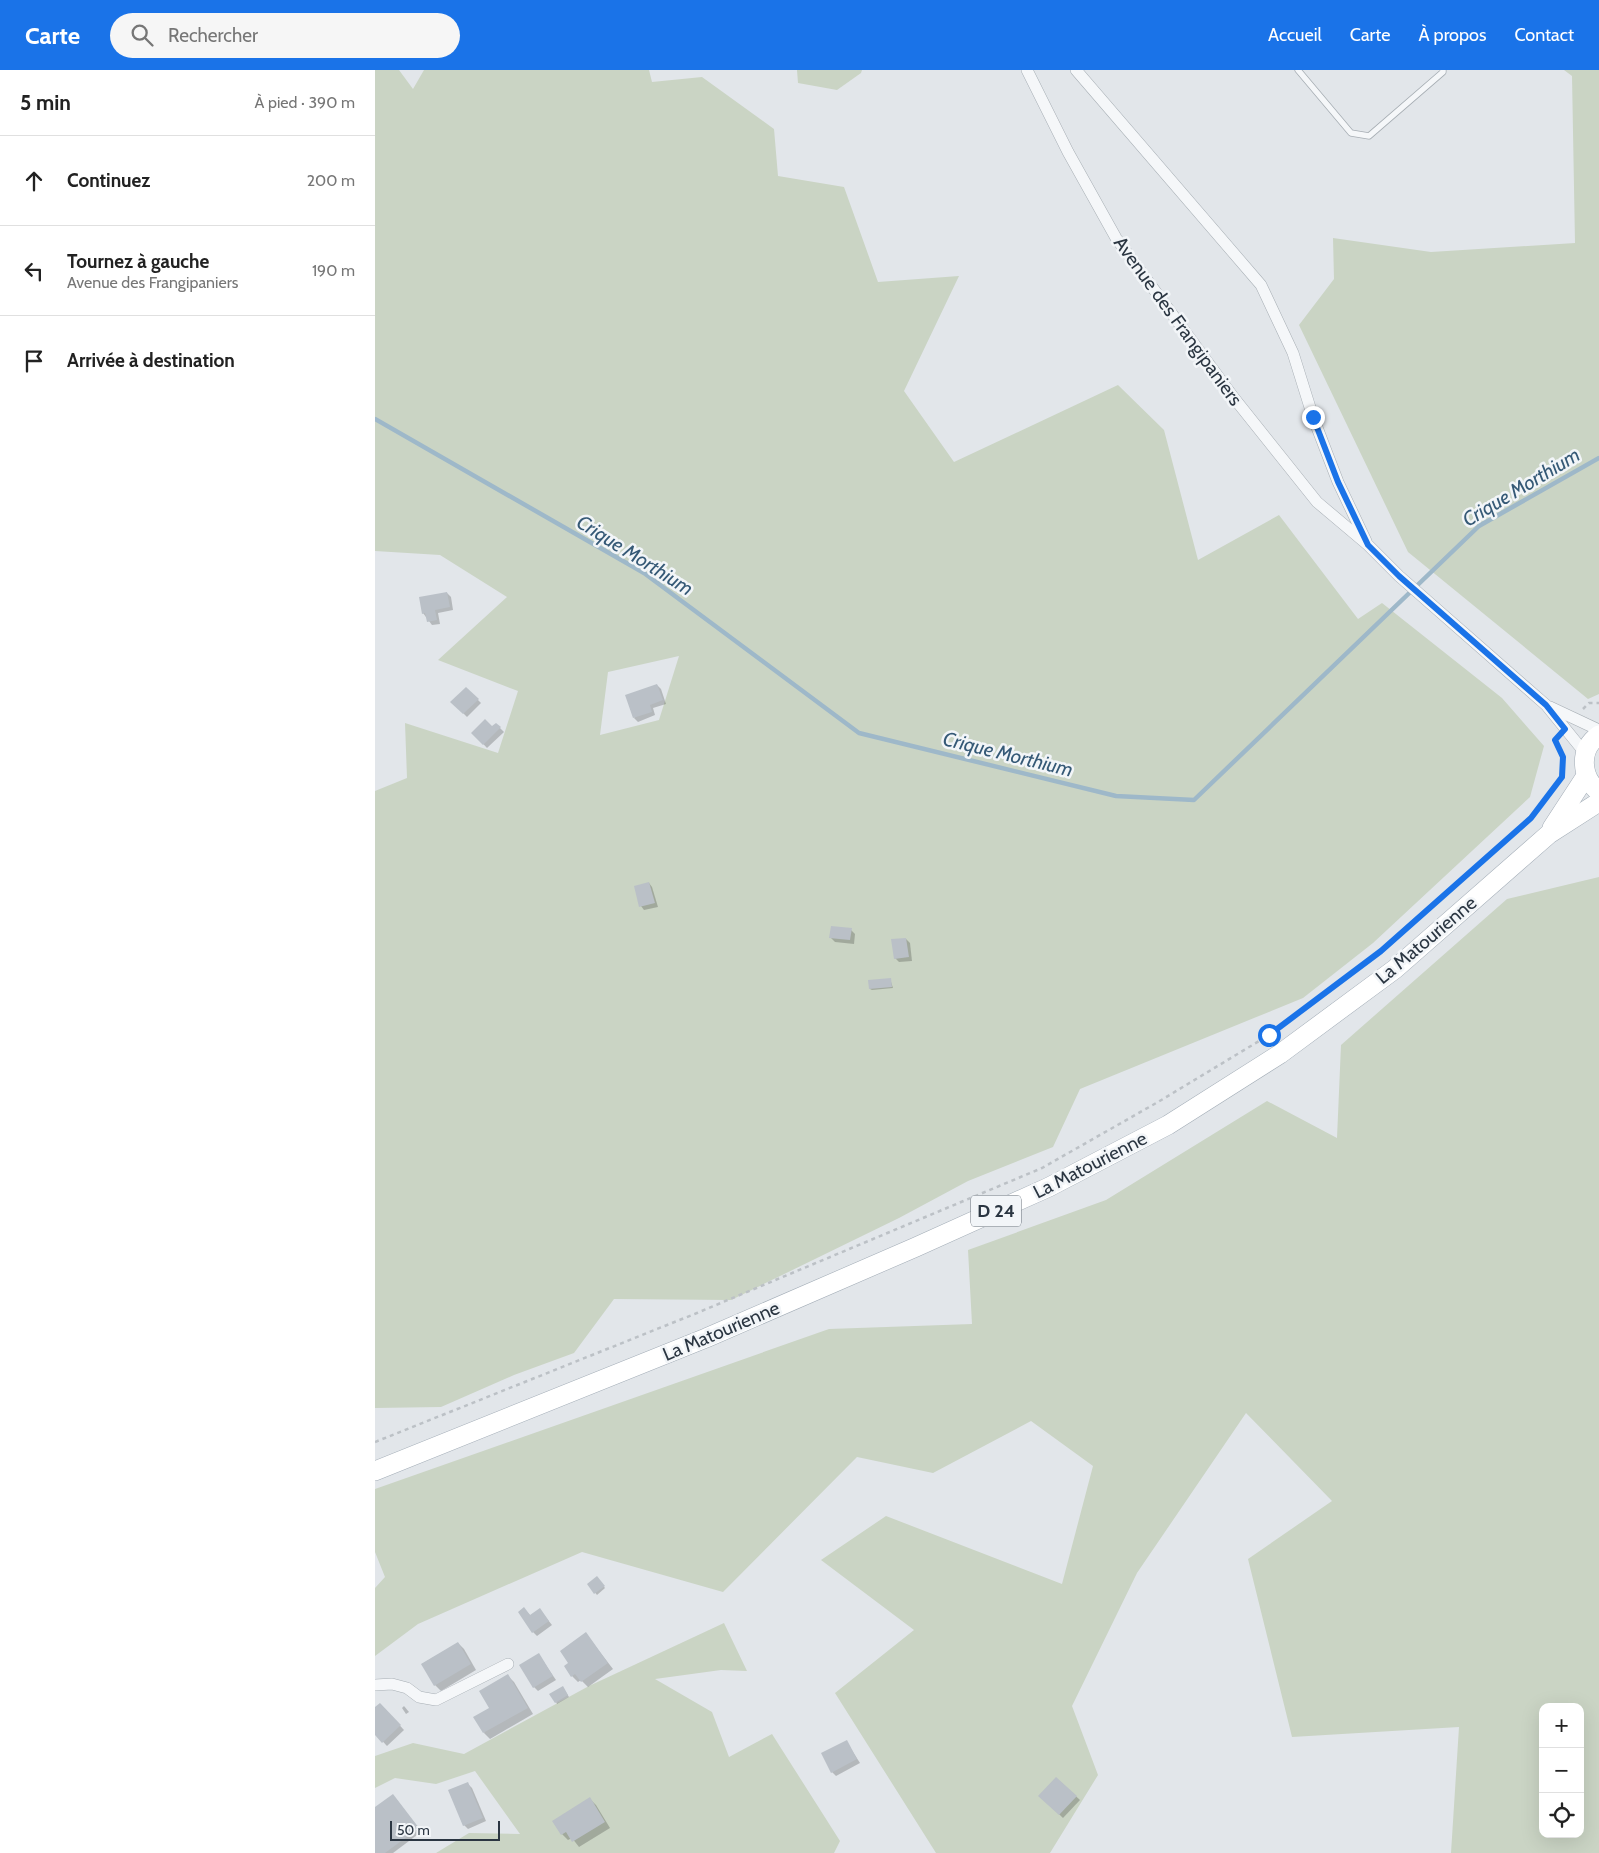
<!DOCTYPE html>
<html lang="fr">
<head>
<meta charset="utf-8">
<style>
  body { margin:0; font-family:Cabin,sans-serif; background:#f6f6f6; color:#222 }
  .controls { position:absolute; right:15px; bottom:15px; display:grid; overflow:hidden; border-radius:10px; box-shadow:0 5px 20px #0002 }
  .controls button { width:45px; height:45px; display:grid; place-items:center; padding:0; border:0; border-bottom:1px solid #e0e0e0; background:#fff; color:#222; font:25px sans-serif }
  .scale { position:absolute; left:15px; bottom:12px; width:110px; box-sizing:border-box; padding-left:5px; border:2px solid #2b3642; border-top:0; font-size:14px; line-height:18px; white-space:nowrap; color:#2b3642; -webkit-text-stroke:4px #f2f5f8; paint-order:stroke }
  .stop { position:absolute; width:15px; height:15px; margin:-11px; border:4px solid #1a73e8; border-radius:50%; background:#fff }
  .stop.end { background:#1a73e8; border-color:#fff; box-shadow:0 1px 5px #0008 }
  .list { margin:0; padding:0; list-style:none }
  h2 { display:flex; justify-content:space-between; align-items:center; height:65px; margin:0; padding:0 20px; font-size:21px }
  h2 small { font-size:16px; font-weight:400; color:#767676 }
  .list li { display:grid; grid-template-columns:32px 1fr auto; gap:15px; align-items:center; box-sizing:border-box; height:90px; padding:0 20px; border-top:1px solid #e0e0e0 }
  .list b { display:block; font-size:19px; white-space:nowrap }
  .list p { margin:0; font-size:16px; white-space:nowrap; color:#767676 }
  .list em { font-size:16px; font-style:normal; color:#767676 }
  .icon { flex:none; width:28px; height:28px; fill:none; stroke:currentColor; stroke-width:2; stroke-linecap:round; stroke-linejoin:round }
  .map { position:relative; flex:none; width:1224px; height:1783px; overflow:hidden }
  header { display:flex; align-items:center; gap:30px; box-sizing:border-box; height:70px; padding:0 25px; background:#1a73e8; color:#fff }
  header strong { font-size:24px }
  nav { display:flex; gap:28px; margin-inline-start:auto; font-size:18px }
  .search { width:350px; height:45px; background:#f6f6f6; display:flex; align-items:center; gap:12px; box-sizing:border-box; padding:0 18px; border-radius:28px; color:#767676; font-size:19px }
  main { display:flex }
  aside { flex:1; background:#fff }
  .map>svg:first-child { display:block }
  .green { fill:#cad4c4; fill-rule:evenodd }
  .shadow { fill:#0003 }
  .lines { fill:none; stroke-linecap:round; stroke-linejoin:round }
  .stream { stroke:#9eb8c9; stroke-width:4.5 }
  .building { fill:#bac0c7 }
  .lane-casing { stroke:#a7aeb4; stroke-width:7 }
  .street-casing { stroke:#a7aeb4; stroke-width:12 }
  .primary-casing { stroke:#a2acb6; stroke-width:20 }
  .path { stroke:#bcc1c6; stroke-width:2.5; stroke-dasharray:4 4; stroke-linecap:butt }
  .lane { stroke:#f5f7f9; stroke-width:5.5 }
  .street { stroke:#f5f7f9; stroke-width:11 }
  .primary { stroke:#fff; stroke-width:19 }
  .route { stroke:#1a73e8; stroke-width:6 }
  .labels { text-anchor:middle; dominant-baseline:central; stroke-width:5; stroke-linejoin:round; paint-order:stroke }
  .shield { fill:#f2f5f8; stroke:#676f79; stroke-width:1 }
  .shield-label { font-size:18px; font-weight:bold; fill:#2b3642 }
  .street-label { font-size:19px; fill:#2b3642; stroke:#f2f5f8 }
  .water-label { font-size:20px; font-style:italic; fill:#355976; stroke:#f2f5f8 }
</style>
</head>
<body>
<header>
<strong>Carte</strong>
<div class="search"><svg class="icon" aria-label="search" viewBox="0 0 24 24"><circle cx="10" cy="10" r="6"/><path d="M15 15l6 6"/></svg>Rechercher</div>
<nav><a>Accueil</a><a>Carte</a><a>À propos</a><a>Contact</a></nav>
</header>
<main>
<aside>
<h2>5 min<small>À pied · 390 m</small></h2>
<ul class="list">
<li><svg class="icon" aria-label="ahead" viewBox="0 0 24 24"><path d="M12 20V5M6 11l6-6 6 6"/></svg><div><b>Continuez</b></div><em>200 m</em></li>
<li><svg class="icon" aria-label="left" viewBox="0 0 24 24"><path d="M17 20v-9H6M10 6l-5 5 5 5"/></svg><div><b>Tournez à gauche</b><p>Avenue des Frangipaniers</p></div><em>190 m</em></li>
<li><svg class="icon" aria-label="arrive" viewBox="0 0 24 24"><path d="M6 21V4h12l-3 4 3 4H6"/></svg><div><b>Arrivée à destination</b></div></li>
</ul>
</aside>
<div class="map">
<svg width="1224" height="1783" viewBox="0 0 1224 1783">
  <rect width="100%" height="100%" fill="#e2e6ea"/>
  <g class="green">
    <path d="M0,0h24l14,19 11,-19h225l3,12 50,-5 72,52 4,47 66,11 34,95 81,-6 -55,115 50,71 164,-77 46,45 34,130 81,-45 79,104 24,-16 120,95 42,48 -14,51 -157,146 -70,55 -223,91 -27,58 -85,34 -69,37 -168,82 -117,-1 -40,54 -60,22 -73,32 -66,1v-617l32,-13 -2,-55 93,30 20,-62 -80,-31 69,-63 -67,-42 -65,-4zM304,586l-20,64 -59,15 8,-63z"/>
    <path d="M422,0h65l-1,3 -24,17 -39,-7z"/>
    <path d="M1189,0h35v624l-11,5 -180,-147 -109,-227 35,-46 -1,-41 98,14 144,-9 -3,-167z"/>
    <path d="M1224,807v976h-148l8,-126 -167,10 -44,-178 84,-58 -86,-88 -109,160 -65,133 26,69 -48,78h-114l-101,-160 79,-63 -93,-70 65,-44 176,68 31,-118 -62,-45 -98,52 -76,-16 -134,135 -141,-40 -164,72 -43,32v-68l10,-11 -10,-25v-63l454,-160 143,-5 -4,-74 138,-50 161,-99 70,37 4,-93 166,-146zM1168,1637h37v127h-37z"/>
    <path d="M349,1553l23,48 -26,-1 -66,9 57,33 17,45 43,-23 68,107 -6,12h-398l33,-20 51,1 -45,-63 -39,13 -41,-6 -20,10v-32l38,-13 51,11 125,-68z"/>
  </g>
  <g class="shadow">
    <path d="M72,523l4,4 2,13 -15,3 2,11 -8,1 -9,-12z"/>
    <path d="M282,615l4,4 5,15 -13,4 2,7 -17,7 -4,-4z"/>
    <path d="M91,618l15,15 -14,14 -15,-15z"/>
    <path d="M121,654l8,8 -17,16 -14,-15 19,-5z"/>
    <path d="M274,813l3,4 6,20 -14,3 -3,-4z"/>
    <path d="M476,860l4,4 -1,10 -19,-2 -4,-4z"/>
    <path d="M531,869l4,4 2,18 -13,1 -4,-4z"/>
    <path d="M515,909l3,9 -21,2 -2,-1 -1,-8z"/>
    <path d="M222,1508l8,10 -8,7 -9,-11z"/>
    <path d="M149,1539l7,7 9,-6 12,15 -15,11 -4,-4z"/>
    <path d="M211,1564l27,35 -25,18 -7,-7 -3,2 -6,-6 -2,-13z"/>
    <path d="M83,1573l6,6 12,21 -35,21 -6,-6 -13,-21z"/>
    <path d="M164,1585l17,25 -18,11 -4,-4z"/>
    <path d="M133,1606l6,6 19,32 -43,25 -6,-6 7,-24z"/>
    <path d="M189,1619l5,8 -12,7 -1,-2z"/>
    <path d="M5,1634l24,26 -17,16 -12,-13v-24z"/>
    <path d="M29,1636l5,6 -3,2 -4,-6z"/>
    <path d="M471,1671l14,22 -24,13 -4,-4z"/>
    <path d="M681,1708l24,22 -17,18 -23,-22z"/>
    <path d="M93,1714l4,4 14,33 -18,8 -4,-4z"/>
    <path d="M21,1729l25,33 -28,21h-18v-44z"/>
    <path d="M215,1729l6,6 14,23 -31,19 -7,-9 -4,2 -6,-6z"/>
  </g>
  <g class="lines">
    <path class="stream" d="M0,349l269,154 215,160 257,63 78,4 285,-274 120,-68"/>
  </g>
  <g class="building">
    <path d="M72,522l3,15 -15,3 2,10 -10,2 -2,-9 -3,1 -3,-17z"/>
    <path d="M282,614l6,16 -13,5 2,7 -19,6 -8,-23z"/>
    <path d="M91,617l13,12 -16,15 -13,-12z"/>
    <path d="M110,649l7,7 4,-3 5,4 -18,18 -12,-12z"/>
    <path d="M274,812l6,21 -16,4 -5,-21z"/>
    <path d="M456,856l21,2 -2,12 -21,-2z"/>
    <path d="M531,868l3,19 -15,2 -3,-20z"/>
    <path d="M516,908l1,9 -23,2 -1,-9z"/>
    <path d="M222,1506l8,10 -11,8 -7,-10z"/>
    <path d="M149,1537l6,8 10,-7 9,13 -17,12 -14,-21z"/>
    <path d="M211,1562l22,31 -27,19 -6,-8 -4,3 -7,-11 4,-3 -8,-12z"/>
    <path d="M83,1572l13,22 -37,22 -13,-22z"/>
    <path d="M164,1583l14,23 -20,12 -14,-23z"/>
    <path d="M133,1604l20,34 -45,25 -10,-16 16,-9 -10,-17z"/>
    <path d="M188,1616l5,9 -13,8 -6,-9z"/>
    <path d="M5,1633l21,22 -19,18 -7,-8v-28z"/>
    <path d="M472,1670l10,19 -26,14 -10,-20z"/>
    <path d="M681,1707l21,19 -18,19 -21,-19z"/>
    <path d="M93,1712l15,36 -20,8 -15,-36z"/>
    <path d="M18,1724l26,34 -34,25h-10v-46z"/>
    <path d="M215,1727l15,25 -33,20 -6,-10 -5,3 -9,-14z"/>
  </g>
  <g class="lines">
    <g class="lane-casing">
      <path id="lane" d="M923,0l53,63 18,3 74,-64v-2"/>
    </g>
    <g class="street-casing">
      <g id="street">
        <path d="M652,0l41,82 48,86 118,160 83,104 51,43 31,31 147,129 39,48"/>
        <path d="M701,0l185,215 32,68 20,64 25,65 28,59"/>
        <path d="M1175,637l49,23"/>
        <path d="M0,1615l17,-1 15,4 12,9 17,3 72,-36"/>
      </g>
    </g>
    <g class="primary-casing">
      <g id="primary">
        <path d="M1224,665c-21,15 -18,42 0,57"/>
        <path d="M1177,758l34,-52"/>
        <path d="M0,1401l331,-133 210,-91 133,-60 119,-62 112,-71 115,-85 154,-135 50,-32"/>
      </g>
    </g>
    <g class="path">
      <path d="M1208,639l6,-6h10"/>
      <path d="M0,1372l322,-129 345,-145 116,-66 111,-67 112,-84 150,-133 31,-41 1,-20 -8,-17 3,-3"/>
    </g>
    <use href="#lane" class="lane"/>
    <use href="#street" class="street"/>
    <use href="#primary" class="primary"/>
  </g>
  <g class="lines">
    <path class="route" d="M894,965l112,-84 150,-133 31,-41 1,-20 -8,-17 10,-11 -19,-24 -147,-129 -31,-31 -30,-63 -25,-65"/>
  </g>
  <g class="labels">
    <rect class="shield" x="596" y="1125.5" width="50" height="31" rx="4"/>
    <g class="shield-label">
      <text x="621" y="1141">D 24</text>
    </g>
    <g class="street-label">
      <text transform="translate(803 251) rotate(54)">Avenue des Frangipaniers</text>
      <text transform="translate(1051 870) rotate(-40)">La Matourienne</text>
      <text transform="translate(715 1095) rotate(-27)">La Matourienne</text>
      <text transform="translate(346 1261) rotate(-23)">La Matourienne</text>
    </g>
    <g class="water-label">
      <text transform="translate(1146 417) rotate(-31)">Crique Morthium</text>
      <text transform="translate(260 485) rotate(32)">Crique Morthium</text>
      <text transform="translate(633 684) rotate(14)">Crique Morthium</text>
    </g>
  </g>
</svg>
<div class="controls">
<button>+</button>
<button>−</button>
<button><svg class="icon" aria-label="locate" viewBox="0 0 24 24"><circle cx="12" cy="12" r="6"/><path d="M12 2v4M12 18v4M2 12h4M18 12h4"/></svg></button>
</div>
<div class="scale">50 m</div>
<div class="stop" style="left:894px;top:965px"></div>
<div class="stop end" style="left:938px;top:347px"></div>
</div>
</main>
</body>
</html>
